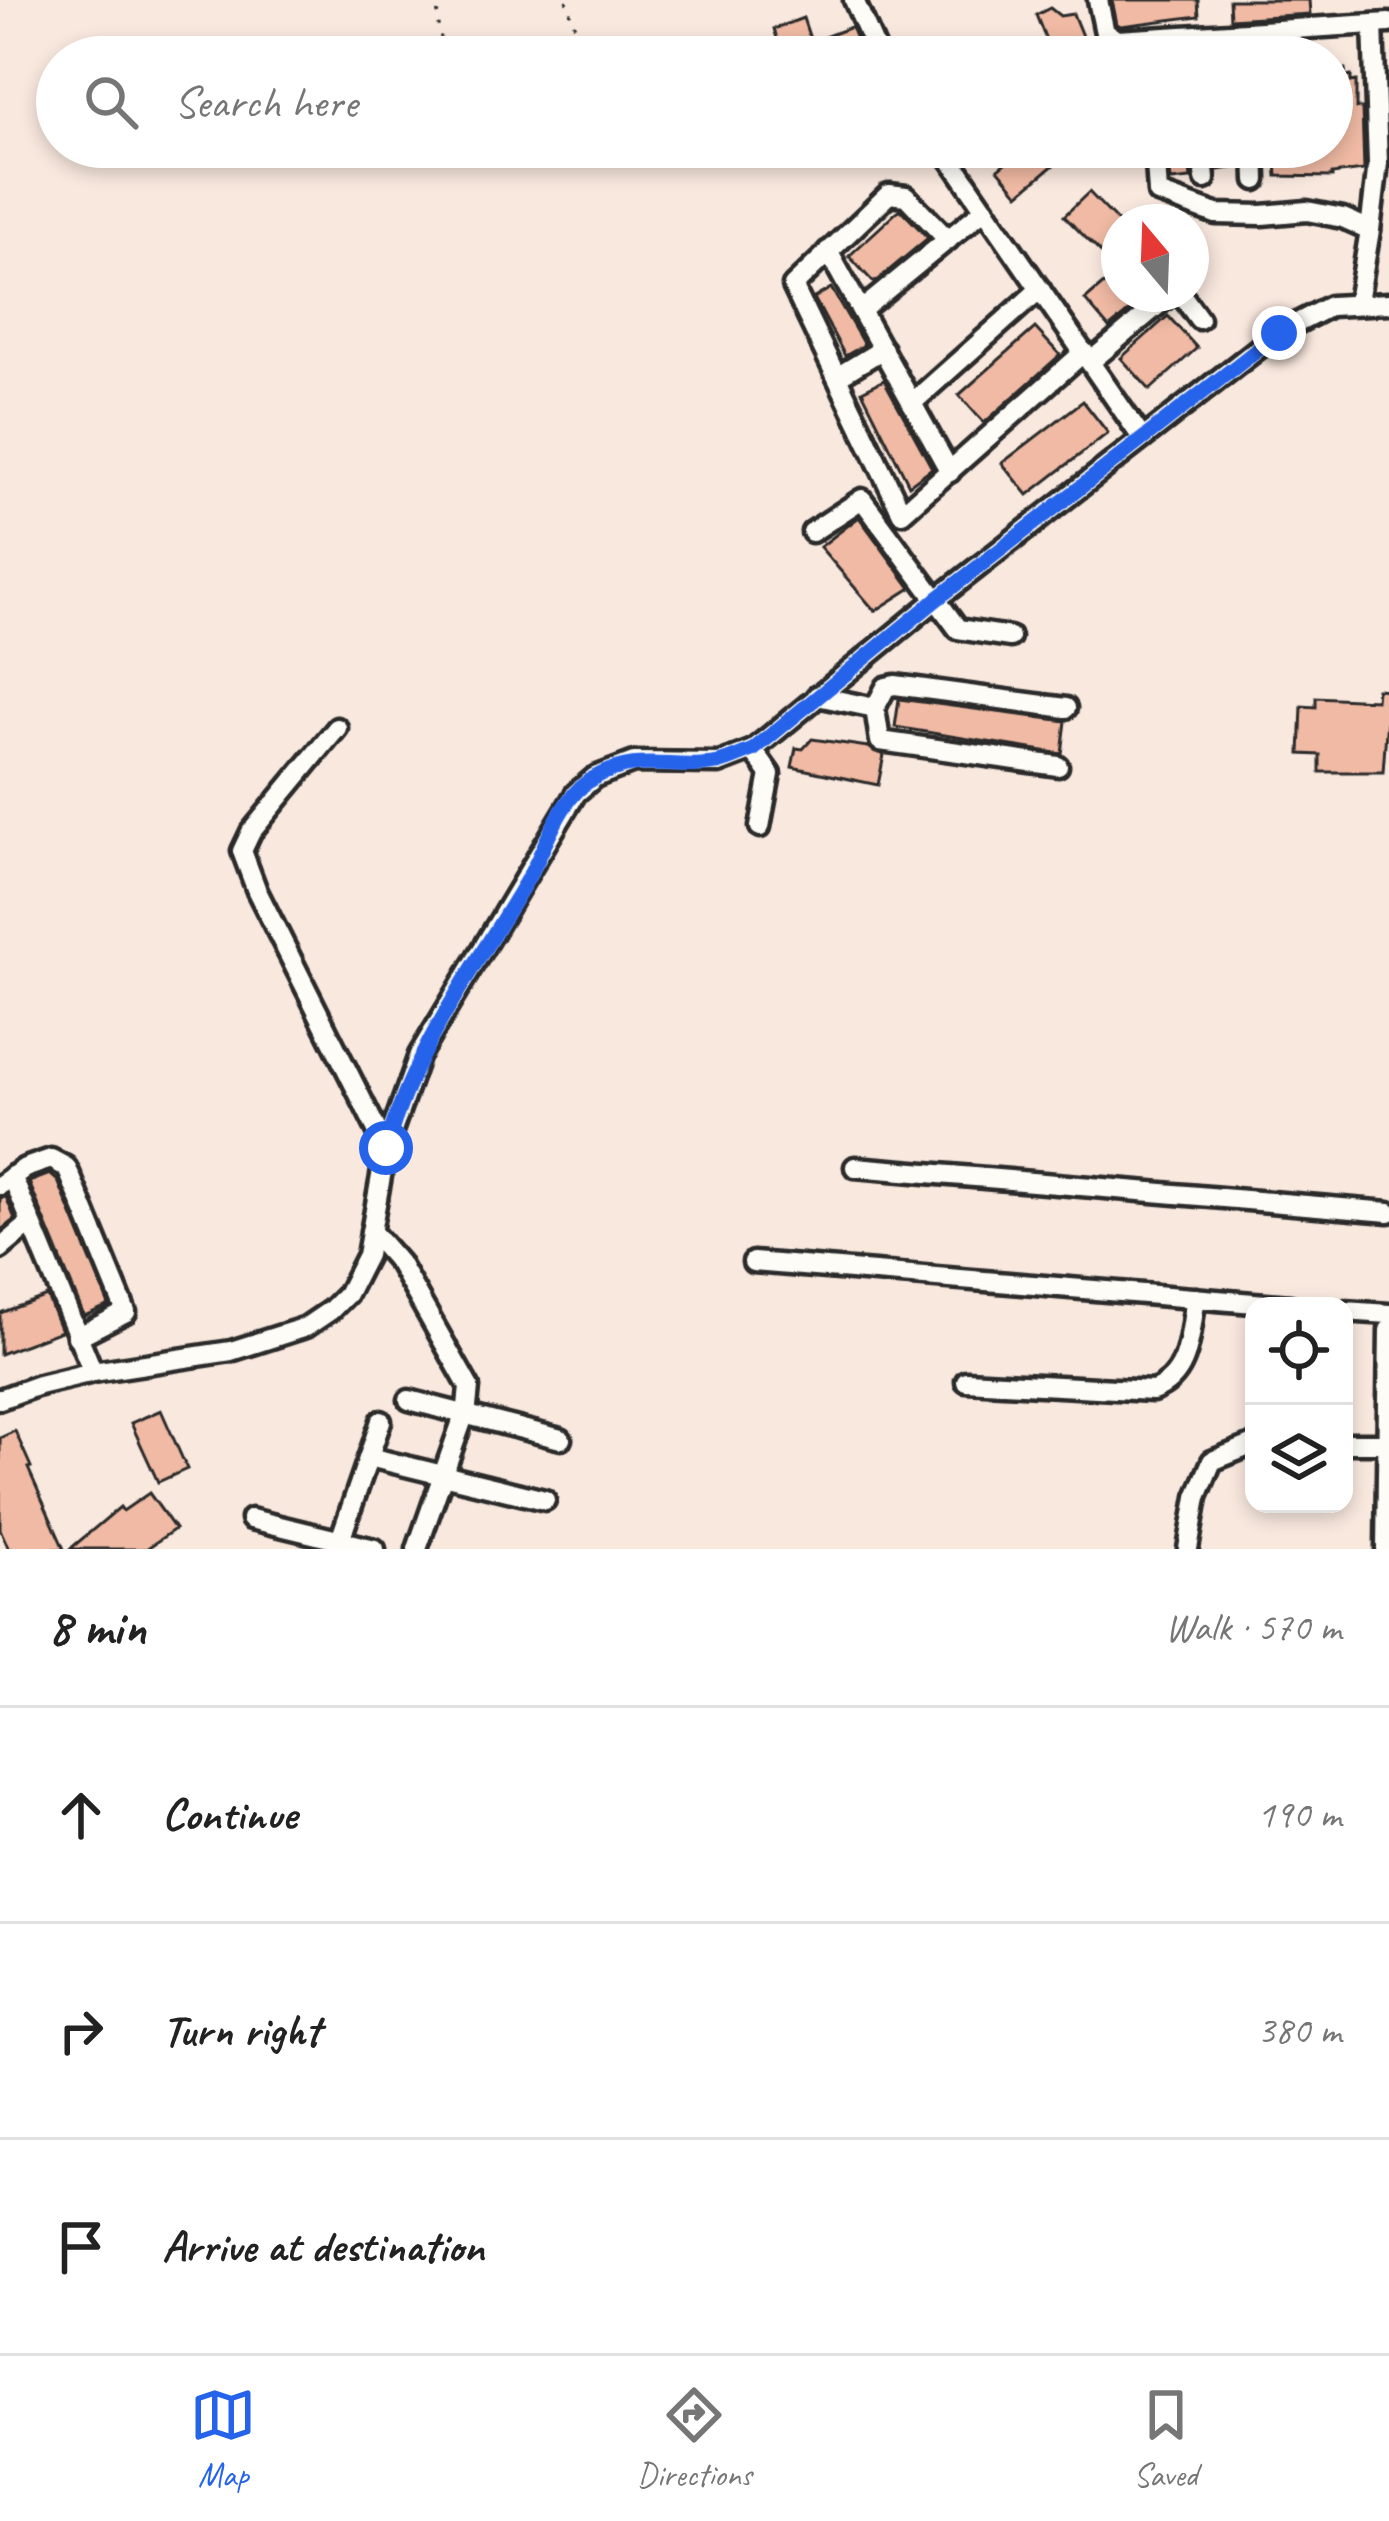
<!DOCTYPE html>
<html lang="en">
<head>
<meta charset="utf-8">
<style>
  body { margin:0; font-family:Caveat,sans-serif; background:#f6f6f6; color:#222 }
  .controls { position:absolute; right:36px; bottom:36px; display:grid; overflow:hidden; border-radius:24px; box-shadow:0 6px 18px #0003 }
  .controls button { width:108px; height:108px; display:grid; place-items:center; padding:0; border:0; border-bottom:3px solid #e0e0e0; background:#fff; color:#222; font:60px sans-serif }
  .compass { position:absolute; left:1101px; top:204px; width:108px; height:108px; border-radius:50%; background:#fff; box-shadow:0 6px 18px #0003; rotate:341deg }
  .stop { position:absolute; width:36px; height:36px; margin:-27px; border:9px solid #2563eb; border-radius:50%; background:#fff }
  .stop.end { background:#2563eb; border-color:#fff; box-shadow:0 3px 12px #0008 }
  .list { margin:0; padding:0; list-style:none }
  h2 { display:flex; justify-content:space-between; align-items:center; height:156px; margin:0; padding:0 48px; font-size:51px }
  h2 small { font-size:39px; font-weight:400; color:#767676 }
  .list li { display:grid; grid-template-columns:78px 1fr auto; gap:36px; align-items:center; box-sizing:border-box; height:216px; padding:0 48px; border-top:3px solid #e0e0e0 }
  .list b { display:block; font-size:45px; white-space:nowrap }
  .list em { font-size:39px; font-style:normal; color:#767676 }
  .icon { flex:none; width:66px; height:66px; fill:none; stroke:currentColor; stroke-width:2; stroke-linecap:round; stroke-linejoin:round }
  .map { position:relative; flex:none; width:1389px; height:1549px; overflow:hidden }
  .search { position:absolute; background:#fff; box-shadow:0 6px 18px #0003; left:36px; right:36px; top:36px; height:132px; display:flex; align-items:center; gap:30px; box-sizing:border-box; padding:0 42px; border-radius:66px; color:#767676; font-size:45px }
  .sheet { height:804px; background:#fff }
  nav { display:flex; justify-content:space-around; align-items:center; box-sizing:border-box; height:168px; border-top:3px solid #e0e0e0; background:#fff; font-size:33px; color:#767676 }
  nav a { display:grid; justify-items:center; gap:6px }
  nav .on { color:#2563eb }
  .map>svg:first-child { display:block }
  .building { fill:#f0baa4; stroke:#2b2b2b; stroke-width:3 }
  .lines { fill:none; stroke-linecap:round; stroke-linejoin:round }
  .minor-casing { stroke:#2b2b2b; stroke-width:27 }
  .path { stroke:#2b2b2b; stroke-width:3; stroke-dasharray:3 9; stroke-linecap:butt }
  .minor { stroke:#fdfcf7; stroke-width:18 }
  .route { stroke:#2563eb; stroke-width:15 }
</style>
</head>
<body>
<div class="map">
<svg width="1389" height="1549" viewBox="0 0 1389 1549">
  <rect width="100%" height="100%" fill="#f9e8de"/>
  <filter id="ink" filterUnits="userSpaceOnUse"><feTurbulence type="fractalNoise" baseFrequency=".00833" numOctaves="2"/><feDisplacementMap in="SourceGraphic" scale="24" xChannelSelector="R" yChannelSelector="G"/><feConvolveMatrix kernelMatrix="1 2 1 2 8 2 1 2 1" color-interpolation-filters="sRGB"/></filter>
  <g filter="url(#ink)">
    <g class="building">
      <path d="M1112,0h86l1,16 -78,10 -4,-2z"/>
      <path d="M1229,0h80l1,14 -80,5z"/>
      <path d="M1050,8l10,8 13,-2 11,27v16h-31l-17,-42z"/>
      <path d="M803,18l8,24 40,-15 12,30h-80l-9,-28z"/>
      <path d="M1345,70l1,7 5,-1v6l5,-1v27h6l2,62 -32,4v3l-55,-1 -2,-29h57v-63z"/>
      <path d="M1024,147h27l10,12 -42,35 -21,-25z"/>
      <path d="M1216,147h22l1,20 -21,3z"/>
      <path d="M1183,158h6l2,21 -20,2 -2,-21z"/>
      <path d="M1089,192l30,31v15l-17,16 -38,-38z"/>
      <path d="M900,209l28,29 -54,45 -25,-27z"/>
      <path d="M1119,271v23h31l-41,34 -24,-28z"/>
      <path d="M831,288l33,57 -19,11 -31,-58z"/>
      <path d="M1168,316l29,32 -47,42 -29,-32z"/>
      <path d="M1035,328l25,27 -76,68 -25,-28z"/>
      <path d="M884,380l48,88 -23,17 -47,-94z"/>
      <path d="M1083,401l25,32 -80,62 -26,-32z"/>
      <path d="M859,517l52,71 -36,23 -55,-64z"/>
      <path d="M1377,689l12,1 -6,82h-63v-17l-20,-1 2,-48 14,1v-10l60,3z"/>
      <path d="M899,699l167,22 -4,33 -167,-27z"/>
      <path d="M812,739l56,8 16,8 -6,30 -86,-18 4,-19 7,1z"/>
      <path d="M50,1174l8,7 51,124 -25,11 -55,-134z"/>
      <path d="M6,1197l9,22 -15,12v-33z"/>
      <path d="M47,1296l14,35 -61,23v-41z"/>
      <path d="M161,1410l26,59 -29,13 -27,-59z"/>
      <path d="M15,1431l16,36 -3,1 36,81h-55l-9,-20v-91z"/>
      <path d="M149,1493l26,36 -29,20h-76l50,-42 3,4z"/>
    </g>
    <g class="lines">
      <g class="minor-casing">
        <g id="minor">
          <path d="M854,0l25,57"/>
          <path d="M1098,0l7,33 13,7 271,-17"/>
          <path d="M1248,32l2,25"/>
          <path d="M942,147l200,291"/>
          <path d="M1155,147l3,46 58,21 46,1 45,-4 36,7 27,12 -12,72"/>
          <path d="M1202,147l3,32"/>
          <path d="M1255,147l1,33"/>
          <path d="M1370,230l8,-67 -5,-139"/>
          <path d="M948,240l-42,-44 -17,-2 -96,92 109,227 182,-161"/>
          <path d="M828,251l122,221"/>
          <path d="M1181,294l18,25"/>
          <path d="M863,309l122,-100"/>
          <path d="M1090,362l81,-68"/>
          <path d="M837,377l46,-28"/>
          <path d="M912,403l128,-114"/>
          <path d="M812,532l50,-33 96,130 52,8"/>
          <path d="M817,696l58,12"/>
          <path d="M337,728l-86,104 -9,19 15,40 129,257"/>
          <path d="M753,750l17,24 -10,53"/>
          <path d="M1058,766l-178,-25 -5,-33 11,-21 9,-2 171,23"/>
          <path d="M855,1167l534,45"/>
          <path d="M12,1176l81,196"/>
          <path d="M0,1185l25,-17 26,-9 15,8 4,8 56,137 -49,25"/>
          <path d="M371,1231l28,32 70,124 -2,20 -50,142"/>
          <path d="M0,1249l31,-26"/>
          <path d="M753,1262l537,44"/>
          <path d="M1344,1311l45,3"/>
          <path d="M966,1381l187,10c38,-15 36,-56 43,-93"/>
          <path d="M0,1399l39,-14 54,-13 138,-21 75,-24 25,-17 16,-16 20,-39 19,-107 33,-93 157,-262 19,-16 39,-15 85,1 34,-13 184,-151 341,-266 52,-27 59,-3"/>
          <path d="M409,1400l152,39"/>
          <path d="M1344,1443h41"/>
          <path d="M369,1457l176,43"/>
          <path d="M251,1519l124,30"/>
          <path d="M337,1549l44,-128"/>
          <path d="M1188,1549l9,-52 15,-36 42,-17"/>
          <path d="M1386,1549l3,-219"/>
        </g>
      </g>
      <g class="path">
        <path d="M439,0l-2,20 8,37"/>
        <path d="M566,0l19,57"/>
      </g>
      <use href="#minor" class="minor"/>
    </g>
  </g>
  <g class="lines" filter="url(#ink)">
    <path class="route" d="M386,1148c30,-107 92,-183 146,-277 16,-30 29,-74 60,-92 49,-28 78,-7 126,-16 12,-3 24,-9 35,-13l184,-151 342,-266"/>
  </g>
</svg>
<div class="controls">
<button><svg class="icon" aria-label="locate" viewBox="0 0 24 24"><circle cx="12" cy="12" r="6"/><path d="M12 2v4M12 18v4M2 12h4M18 12h4"/></svg></button>
<button><svg class="icon" aria-label="layers" viewBox="0 0 24 24"><path d="M12 4l9 5-9 5-9-5zM3 14l9 5 9-5"/></svg></button>
</div>
<svg class="compass" viewBox="-18 -18 36 36"><path d="M0-13l5 13h-10z" fill="#e53935"/><path d="M0 13l5-13h-10z" fill="#767676"/></svg>
<div class="stop" style="left:386px;top:1148px"></div>
<div class="stop end" style="left:1279px;top:333px"></div>
<div class="search"><svg class="icon" aria-label="search" viewBox="0 0 24 24"><circle cx="10" cy="10" r="6"/><path d="M15 15l6 6"/></svg>Search here</div>
</div>
<section class="sheet">
<h2>8 min<small>Walk · 570 m</small></h2>
<ul class="list">
<li><svg class="icon" aria-label="ahead" viewBox="0 0 24 24"><path d="M12 20V5M6 11l6-6 6 6"/></svg><div><b>Continue</b></div><em>190 m</em></li>
<li><svg class="icon" aria-label="right" viewBox="0 0 24 24"><path d="M7 20v-9h11M14 6l5 5-5 5"/></svg><div><b>Turn right</b></div><em>380 m</em></li>
<li><svg class="icon" aria-label="arrive" viewBox="0 0 24 24"><path d="M6 21V4h12l-3 4 3 4H6"/></svg><div><b>Arrive at destination</b></div></li>
</ul>
</section>
<nav>
<a class="on"><svg class="icon" aria-label="map" viewBox="0 0 24 24"><path d="M3 6l6-2 6 2 6-2v14l-6 2-6-2-6 2zM9 4v14M15 6v14"/></svg>Map</a>
<a><svg class="icon" aria-label="directions" viewBox="0 0 24 24"><path d="M12 3l9 9-9 9-9-9zM9 14v-3h6M13 9l2 2-2 2"/></svg>Directions</a>
<a><svg class="icon" aria-label="saved" viewBox="0 0 24 24"><path d="M7 4h10v16l-5-4-5 4z"/></svg>Saved</a>
</nav>
</body>
</html>
